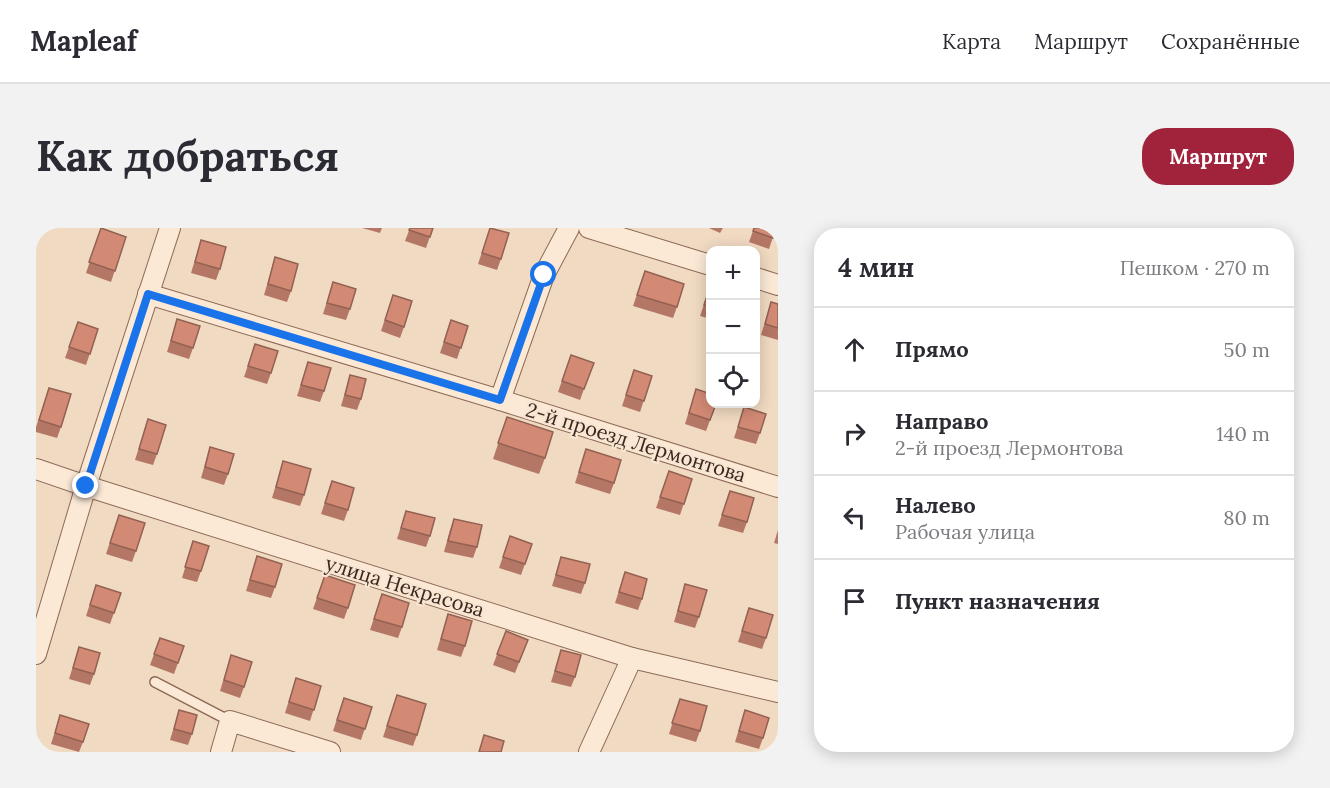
<!DOCTYPE html>
<html lang="ru">
<head>
<meta charset="utf-8">
<style>
  body { margin:0; font-family:Lora,serif; background:#f2f2f3; color:#2b2b33 }
  .controls { position:absolute; right:18px; top:18px; display:grid; overflow:hidden; border-radius:12px; box-shadow:0 3px 15px #0003 }
  .controls button { width:54px; height:54px; display:grid; place-items:center; padding:0; border:0; border-bottom:2px solid #e1e1e2; background:#fff; color:#2b2b33; font:30px sans-serif }
  .stop { position:absolute; width:18px; height:18px; margin:-14px; border:4px solid #1a73e8; border-radius:50%; background:#fff }
  .stop.end { background:#1a73e8; border-color:#fff; box-shadow:0 2px 6px #0008 }
  .list { margin:0; padding:0; list-style:none }
  h2 { display:flex; justify-content:space-between; align-items:center; height:78px; margin:0; padding:0 24px; font-size:26px }
  h2 small { font-size:20px; font-weight:400; color:#7c7c81 }
  .list li { display:grid; grid-template-columns:39px 1fr auto; gap:18px; align-items:center; box-sizing:border-box; height:84px; padding:0 24px; border-top:2px solid #e1e1e2 }
  .list b { display:block; font-size:22px; white-space:nowrap }
  .list p { margin:0; font-size:20px; white-space:nowrap; color:#7c7c81 }
  .list em { font-size:20px; font-style:normal; color:#7c7c81 }
  .icon { flex:none; width:33px; height:33px; fill:none; stroke:currentColor; stroke-width:2; stroke-linecap:round; stroke-linejoin:round }
  .map { position:relative; flex:none; width:742px; height:524px; overflow:hidden; border-radius:24px }
  header { display:flex; align-items:center; gap:36px; box-sizing:border-box; height:84px; padding:0 30px; background:#fff; border-bottom:2px solid #e1e1e2 }
  header strong { font-size:28px }
  nav { display:flex; gap:33px; margin-inline-start:auto; font-size:21px }
  .intro { display:flex; align-items:center; justify-content:space-between; box-sizing:border-box; height:144px; padding:0 36px }
  h1 { margin:0; font-size:42px }
  .button { padding:15px 27px; border-radius:24px; background:#a1233b; color:#fff; font-size:21px; font-weight:700 }
  main { display:flex; gap:36px; padding:0 36px }
  aside { flex:1; background:#fff; border-radius:24px; box-shadow:0 3px 15px #0003 }
  .map>svg:first-child { display:block }
  .lines { fill:none; stroke-linecap:round; stroke-linejoin:round }
  .lane-casing { stroke:#8d6a57; stroke-width:12 }
  .street-casing { stroke:#8d6a57; stroke-width:22 }
  .lane { stroke:#fbe9d6; stroke-width:9 }
  .street { stroke:#fbe9d6; stroke-width:20 }
  .wall { fill:#b57765 }
  .building { fill:#d28a75; stroke:#936152; stroke-width:1.5 }
  .route { stroke:#1a73e8; stroke-width:8 }
  .labels { text-anchor:middle; dominant-baseline:central; stroke-width:4.5; stroke-linejoin:round; paint-order:stroke }
  .street-label { font-size:20px; fill:#3b261d; stroke:#f8e6d2 }
</style>
</head>
<body>
<header>
<strong>Mapleaf</strong>
<nav><a>Карта</a><a>Маршрут</a><a>Сохранённые</a></nav>
</header>
<div class="intro"><h1>Как добраться</h1><a class="button">Маршрут</a></div>
<main>
<div class="map">
<svg width="742" height="524" viewBox="0 0 742 524">
  <rect width="100%" height="100%" fill="#f1dac2"/>
  <g class="lines">
    <g class="lane-casing">
      <path id="lane" d="M119,454l75,39"/>
    </g>
    <g class="street-casing">
      <g id="street">
        <path d="M553,0l121,37"/>
        <path d="M720,50l22,7"/>
        <path d="M112,66l352,106 278,87"/>
        <path d="M464,172l44,-125 25,-47"/>
        <path d="M0,241l50,17 546,172 146,34"/>
        <path d="M0,426l50,-168 84,-258"/>
        <path d="M185,524l9,-31 100,31"/>
        <path d="M553,524l43,-94"/>
      </g>
    </g>
    <use href="#lane" class="lane"/>
    <use href="#street" class="street"/>
  </g>
  <g class="wall">
    <path d="M65,0l25,9 -15,45 -25,-9z"/>
    <path d="M326,0h20l-2,5z"/>
    <path d="M374,0h23l-7,20 -21,-7z"/>
    <path d="M454,0l11,31 -4,11 -19,-6z"/>
    <path d="M673,0h14l-3,5z"/>
    <path d="M718,0h22l-7,21 -20,-7z"/>
    <path d="M165,12l19,29 -4,11 -25,-7z"/>
    <path d="M239,29l16,34 -4,11 -23,-7z"/>
    <path d="M609,43l32,36 -4,11 -40,-12z"/>
    <path d="M297,54l17,27 -4,11 -23,-6z"/>
    <path d="M675,56v35l-11,-3z"/>
    <path d="M357,67l11,32 -4,11 -19,-7z"/>
    <path d="M735,74l7,2v36l-17,-5z"/>
    <path d="M141,91l16,29 -4,11 -22,-7z"/>
    <path d="M415,92l17,6 -11,33 -17,-6z"/>
    <path d="M42,94l20,7 -12,36 -21,-7z"/>
    <path d="M219,116l16,29 -4,11 -23,-7z"/>
    <path d="M535,127l13,34 -4,11 -22,-8z"/>
    <path d="M272,134l16,29 -4,11 -23,-6z"/>
    <path d="M598,142l18,6 -12,36 -18,-6z"/>
    <path d="M314,147l11,24 -4,11 -16,-4z"/>
    <path d="M13,160l12,39 -4,11 -21,-6v-5z"/>
    <path d="M660,161l20,15 -10,27 -21,-7z"/>
    <path d="M708,179l16,26 -4,11 -22,-6z"/>
    <path d="M471,189l38,41 -6,16 -46,-15z"/>
    <path d="M112,191l9,35 -4,11 -18,-5z"/>
    <path d="M174,219l18,27 -4,11 -23,-7z"/>
    <path d="M550,221l28,34 -4,11 -35,-11z"/>
    <path d="M247,233l21,34 -4,11 -28,-8z"/>
    <path d="M633,243l23,8 -12,36 -24,-7z"/>
    <path d="M296,253l16,29 -4,11 -23,-7z"/>
    <path d="M694,263l17,31 -4,11 -25,-7z"/>
    <path d="M370,283l24,25 -4,11 -29,-8z"/>
    <path d="M83,287l17,36 -4,11 -26,-8z"/>
    <path d="M418,291l23,28 -4,11 -29,-6 6,-22z"/>
    <path d="M742,302v14l-4,-1z"/>
    <path d="M474,308l22,8 -11,31 -22,-7z"/>
    <path d="M157,313l8,30 -4,11 -15,-4z"/>
    <path d="M221,328l18,31 -4,11 -25,-7z"/>
    <path d="M525,329l24,26 -4,11 -29,-8z"/>
    <path d="M589,344l17,27 -4,11 -23,-7z"/>
    <path d="M289,347l23,33 -4,11 -31,-10z"/>
    <path d="M649,356l14,33 -4,11 -21,-6z"/>
    <path d="M60,357l25,8 -11,31 -24,-8z"/>
    <path d="M346,366l20,33 -4,11 -28,-8z"/>
    <path d="M713,380l17,30 -4,11 -24,-7z"/>
    <path d="M412,386l17,32 -4,11 -24,-7z"/>
    <path d="M470,403l22,9 -13,33 -22,-8z"/>
    <path d="M124,410l24,8 -10,28 -24,-9z"/>
    <path d="M43,419l15,27 -4,11 -21,-6z"/>
    <path d="M525,422l14,27 -4,10 -20,-5z"/>
    <path d="M195,427l13,32 -4,11 -20,-7z"/>
    <path d="M260,450l25,8 -11,35 -25,-8z"/>
    <path d="M361,467l20,40 -4,11 -30,-9z"/>
    <path d="M308,470l28,9 -11,33 -28,-9z"/>
    <path d="M644,471l20,32 -4,11 -27,-8z"/>
    <path d="M143,482l13,24 -4,11 -18,-5z"/>
    <path d="M709,482l18,28 -4,11 -24,-7z"/>
    <path d="M24,487l23,27 -4,10 -28,-8z"/>
  </g>
  <g class="building">
    <path d="M65,0l25,9 -11,34 -26,-9z"/>
    <path d="M374,0h23l-3,9 -21,-7z"/>
    <path d="M454,0l19,5 -8,26 -19,-6z"/>
    <path d="M718,0h22l-3,10 -20,-7z"/>
    <path d="M165,12l25,7 -6,22 -25,-7z"/>
    <path d="M239,29l23,7 -7,27 -23,-7z"/>
    <path d="M609,43l39,13 -7,23 -40,-12z"/>
    <path d="M297,54l23,7 -6,20 -23,-6z"/>
    <path d="M675,56v23l-7,-2z"/>
    <path d="M357,67l19,6 -8,26 -19,-7z"/>
    <path d="M735,74l7,2v24l-13,-4z"/>
    <path d="M141,91l23,7 -7,22 -22,-7z"/>
    <path d="M415,92l17,6 -7,22 -17,-6z"/>
    <path d="M42,94l20,7 -8,25 -21,-7z"/>
    <path d="M219,116l23,7 -7,22 -23,-7z"/>
    <path d="M535,127l23,8 -10,26 -22,-8z"/>
    <path d="M272,134l23,6 -7,23 -23,-6z"/>
    <path d="M598,142l18,6 -8,25 -18,-6z"/>
    <path d="M314,147l16,4 -5,20 -16,-4z"/>
    <path d="M13,160l22,6 -10,33 -22,-7z"/>
    <path d="M660,161l15,5v10h5l-6,16 -21,-7z"/>
    <path d="M708,179l22,7 -6,19 -22,-6z"/>
    <path d="M471,189l46,15 -8,26 -47,-15z"/>
    <path d="M112,191l18,6 -9,29 -18,-5z"/>
    <path d="M174,219l24,7 -6,20 -23,-7z"/>
    <path d="M550,221l35,11 -7,23 -35,-11z"/>
    <path d="M247,233l28,8 -7,26 -28,-8z"/>
    <path d="M633,243l23,8 -8,25 -24,-7z"/>
    <path d="M296,253l22,7 -6,22 -23,-7z"/>
    <path d="M694,263l24,7 -7,24 -25,-7z"/>
    <path d="M370,283l29,7 -5,18 -29,-8z"/>
    <path d="M83,287l26,8 -9,28 -26,-8z"/>
    <path d="M418,291l28,6 -5,22 -29,-6z"/>
    <path d="M474,308l22,8 -7,20 -22,-7z"/>
    <path d="M157,313l16,5 -8,25 -16,-4z"/>
    <path d="M221,328l25,8 -7,23 -25,-7z"/>
    <path d="M525,329l29,7 -5,19 -29,-8z"/>
    <path d="M589,344l22,7 -5,20 -23,-7z"/>
    <path d="M289,347l30,10 -7,23 -31,-10z"/>
    <path d="M649,356l22,6 -8,27 -21,-6z"/>
    <path d="M60,357l25,8 -7,20 -24,-8z"/>
    <path d="M346,366l27,9 -7,24 -28,-8z"/>
    <path d="M713,380l24,7 -7,23 -24,-7z"/>
    <path d="M412,386l24,7 -7,25 -24,-7z"/>
    <path d="M470,403l22,9 -9,22 -22,-8z"/>
    <path d="M124,410l24,8 -6,17 -24,-9z"/>
    <path d="M43,419l21,6 -6,21 -21,-6z"/>
    <path d="M525,422l20,5 -6,22 -20,-6z"/>
    <path d="M195,427l21,7 -8,25 -20,-7z"/>
    <path d="M260,450l25,8 -7,24 -25,-8z"/>
    <path d="M361,467l29,9 -9,31 -30,-9z"/>
    <path d="M308,470l28,9 -7,22 -28,-9z"/>
    <path d="M644,471l27,7 -7,25 -28,-8z"/>
    <path d="M143,482l18,5 -5,19 -18,-5z"/>
    <path d="M709,482l24,8 -6,20 -24,-7z"/>
    <path d="M24,487l29,9 -6,18 -28,-9z"/>
    <path d="M448,507l20,6 -3,11h-22z"/>
  </g>
  <g class="lines">
    <path class="route" d="M50,258l62,-192 352,106 44,-125"/>
  </g>
  <g class="labels">
    <g class="street-label">
      <text transform="translate(600 214) rotate(17)">2-й проезд Лермонтова</text>
      <text transform="translate(369 358) rotate(17)">улица Некрасова</text>
    </g>
  </g>
</svg>
<div class="controls">
<button>+</button>
<button>−</button>
<button><svg class="icon" aria-label="locate" viewBox="0 0 24 24"><circle cx="12" cy="12" r="6"/><path d="M12 2v4M12 18v4M2 12h4M18 12h4"/></svg></button>
</div>
<div class="stop" style="left:508px;top:47px"></div>
<div class="stop end" style="left:50px;top:258px"></div>
</div>
<aside>
<h2>4 мин<small>Пешком · 270 m</small></h2>
<ul class="list">
<li><svg class="icon" aria-label="ahead" viewBox="0 0 24 24"><path d="M12 20V5M6 11l6-6 6 6"/></svg><div><b>Прямо</b></div><em>50 m</em></li>
<li><svg class="icon" aria-label="right" viewBox="0 0 24 24"><path d="M7 20v-9h11M14 6l5 5-5 5"/></svg><div><b>Направо</b><p>2-й проезд Лермонтова</p></div><em>140 m</em></li>
<li><svg class="icon" aria-label="left" viewBox="0 0 24 24"><path d="M17 20v-9H6M10 6l-5 5 5 5"/></svg><div><b>Налево</b><p>Рабочая улица</p></div><em>80 m</em></li>
<li><svg class="icon" aria-label="arrive" viewBox="0 0 24 24"><path d="M6 21V4h12l-3 4 3 4H6"/></svg><div><b>Пункт назначения</b></div></li>
</ul>
</aside>
</main>
</body>
</html>
